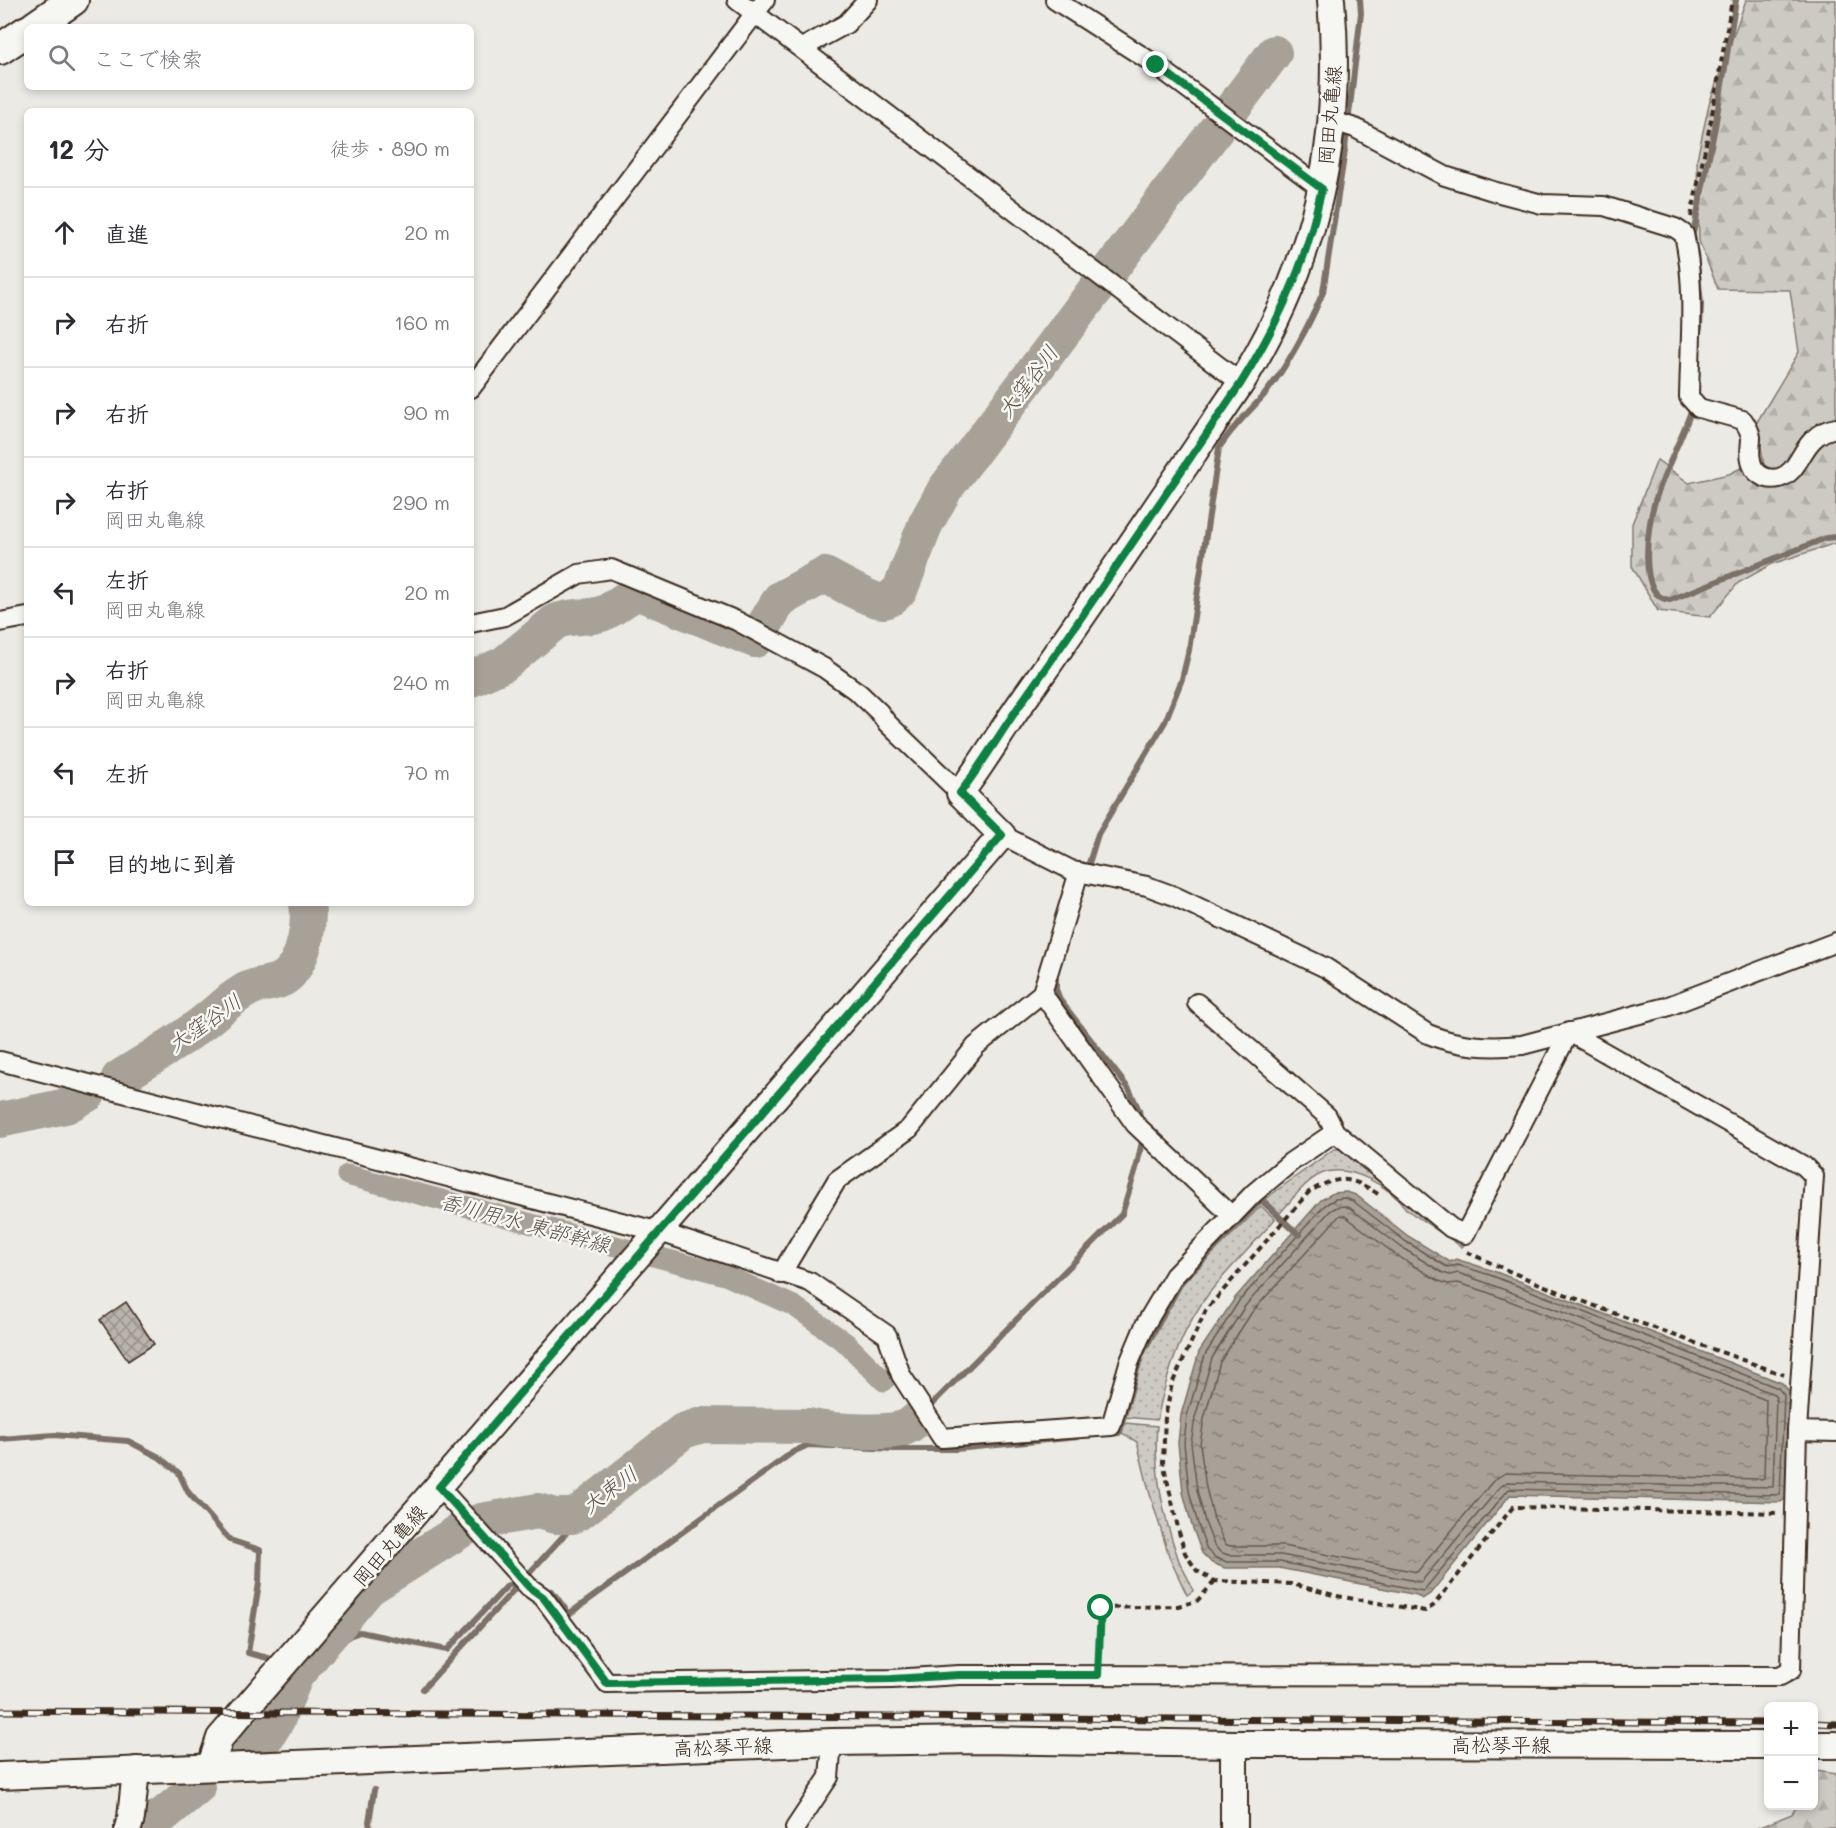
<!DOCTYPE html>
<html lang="ja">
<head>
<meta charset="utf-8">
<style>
  body { margin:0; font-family:Mali,"Klee One",sans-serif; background:#f2f2f3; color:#2b2b33 }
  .controls { position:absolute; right:18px; bottom:18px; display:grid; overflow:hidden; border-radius:9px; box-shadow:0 3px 9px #0003 }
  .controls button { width:54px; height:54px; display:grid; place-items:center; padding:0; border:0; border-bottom:2px solid #e1e1e2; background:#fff; color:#2b2b33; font:30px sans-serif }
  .stop { position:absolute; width:18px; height:18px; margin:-14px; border:4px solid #0b8043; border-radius:50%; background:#fff }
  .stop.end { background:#0b8043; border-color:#fff; box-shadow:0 2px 6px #0008 }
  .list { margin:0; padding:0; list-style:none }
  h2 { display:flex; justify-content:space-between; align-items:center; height:78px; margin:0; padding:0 24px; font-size:26px }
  h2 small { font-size:20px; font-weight:400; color:#7c7c81 }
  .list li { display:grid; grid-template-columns:39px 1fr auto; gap:18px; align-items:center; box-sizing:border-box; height:90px; padding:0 24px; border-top:2px solid #e1e1e2 }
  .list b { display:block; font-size:22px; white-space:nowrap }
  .list p { margin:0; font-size:20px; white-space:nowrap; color:#7c7c81 }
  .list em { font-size:20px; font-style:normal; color:#7c7c81 }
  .icon { flex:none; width:33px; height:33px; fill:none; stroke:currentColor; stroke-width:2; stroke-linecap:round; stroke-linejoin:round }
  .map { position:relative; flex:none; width:1836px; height:1828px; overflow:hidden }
  .search { position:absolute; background:#fff; box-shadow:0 3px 9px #0003; left:24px; top:24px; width:450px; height:66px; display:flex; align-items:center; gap:15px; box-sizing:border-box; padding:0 21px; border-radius:9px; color:#7c7c81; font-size:22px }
  .panel { position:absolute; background:#fff; box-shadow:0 3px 9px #0003; left:24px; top:108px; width:450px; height:798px; border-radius:9px }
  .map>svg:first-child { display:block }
  .grass { fill:url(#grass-dots); stroke:#847a71; stroke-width:1.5 }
  .forest { fill:url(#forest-firs); stroke:#847a71; stroke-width:1.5 }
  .water { fill:url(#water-ripples); stroke:#7c7167; stroke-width:1.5 }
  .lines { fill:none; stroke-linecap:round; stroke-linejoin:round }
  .shore { stroke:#675a4f; stroke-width:1.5 }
  .stream { stroke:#7c7167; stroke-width:6 }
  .canal { stroke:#a8a198; stroke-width:21 }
  .river { stroke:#a8a198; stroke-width:36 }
  .building { fill:url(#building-cross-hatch); stroke:#3b2a1e; stroke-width:1.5 }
  .minor-casing { stroke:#3b2a1e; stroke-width:22 }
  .secondary-casing { stroke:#3b2a1e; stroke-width:30 }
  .trunk-casing { stroke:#3b2a1e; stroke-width:34 }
  .path { stroke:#3b2a1e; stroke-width:4; stroke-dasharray:6 4.5; stroke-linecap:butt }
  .minor { stroke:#f6f6f2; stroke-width:18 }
  .secondary { stroke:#f6f6f2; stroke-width:26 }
  .trunk { stroke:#f6f6f2; stroke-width:30 }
  .rail-casing { stroke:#3b2a1e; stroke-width:7 }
  .rail { stroke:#f6f6f2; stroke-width:4.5; stroke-dasharray:14; stroke-linecap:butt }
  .route { stroke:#0b8043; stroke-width:8 }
  .labels { text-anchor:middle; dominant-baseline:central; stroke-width:5; stroke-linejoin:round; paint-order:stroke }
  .street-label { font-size:20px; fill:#3b2a1e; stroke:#f6f6f2 }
  .water-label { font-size:21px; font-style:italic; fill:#615449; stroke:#f6f6f2 }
</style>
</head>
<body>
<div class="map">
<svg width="1836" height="1828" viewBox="0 0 1836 1828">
  <defs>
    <pattern id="grass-dots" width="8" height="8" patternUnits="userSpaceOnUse" patternTransform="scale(1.5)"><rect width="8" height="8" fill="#cdcac4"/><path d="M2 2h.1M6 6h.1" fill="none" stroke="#b1aea8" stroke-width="1.8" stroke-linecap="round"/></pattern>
    <pattern id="forest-firs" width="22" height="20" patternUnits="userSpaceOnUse" patternTransform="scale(1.5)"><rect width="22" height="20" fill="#cdcac4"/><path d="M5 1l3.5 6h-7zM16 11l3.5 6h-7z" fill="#b1aea8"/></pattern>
    <pattern id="water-ripples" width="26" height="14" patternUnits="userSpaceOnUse" patternTransform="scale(1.5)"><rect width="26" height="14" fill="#a8a198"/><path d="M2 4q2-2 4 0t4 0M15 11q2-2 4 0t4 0" fill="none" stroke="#8a837b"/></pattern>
    <pattern id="building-cross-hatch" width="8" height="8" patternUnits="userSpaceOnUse" patternTransform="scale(1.5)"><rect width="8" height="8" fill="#bab4ae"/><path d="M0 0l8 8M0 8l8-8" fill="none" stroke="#98938d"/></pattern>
  </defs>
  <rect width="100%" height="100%" fill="#ebeae5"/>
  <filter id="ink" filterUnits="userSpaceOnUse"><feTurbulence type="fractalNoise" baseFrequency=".0167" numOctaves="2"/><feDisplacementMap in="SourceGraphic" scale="12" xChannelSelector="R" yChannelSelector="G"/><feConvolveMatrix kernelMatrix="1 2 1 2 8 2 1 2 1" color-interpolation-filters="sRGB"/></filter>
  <g filter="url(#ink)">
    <g class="grass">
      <path d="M1334,1149h11l116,91 3,5 -2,2 -55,-37c-16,-23 -58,-48 -86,-36 -16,7 -29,26 -41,39l-15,-14z"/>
      <path d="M1261,1206l14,13c-21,25 -45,48 -65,73 -29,37 -44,83 -53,128l-33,-3 20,-62 40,-73z"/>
      <path d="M1125,1423l32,3c-4,45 6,89 21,132 4,12 12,21 15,33l-6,4 -17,-36 -21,-68 -12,-49 -15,-9z"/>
    </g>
    <g class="forest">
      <path d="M1746,0h90v424l-50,40 -12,7 -10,-5 -7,-44 42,-70 -9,-62 -72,-1 -19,-48 -2,-82 12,-55z"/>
      <path d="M1836,436v107l-64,21 -34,19 -28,34 -52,-6 -26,-45v-42l25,-64 32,23 40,-9 12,-6 19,17 22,1 24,-19 9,-21z"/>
      <path d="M1816,1771l20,3v54h-79l35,-14 5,-8h17v-31z"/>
    </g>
    <path class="water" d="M1346,1192l10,3 52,41 42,26 6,-3 35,11 291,113 8,9 -4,106 -5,4 -271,-7 -80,99 -8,5 -5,-4 -138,-27h-54l-13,-5 -10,-10 -10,-27 -9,-34 -5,-49 3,-28 18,-63 36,-54 86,-98 12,-7z"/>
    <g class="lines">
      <g class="shore">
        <path d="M1345,1198l8,3 52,40 42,26 11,-2 32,10 288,113 6,7 -4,100 -271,-6 -86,102 -143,-29h-53l-11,-4 -9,-8 -9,-26 -9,-33 -5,-48 3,-27 18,-61 34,-54 86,-96 10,-6z"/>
        <path d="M1344,1206l6,2 51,39 42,26 7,2 8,-2 29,10 287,111 2,4 -3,89 -266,-5 -7,5 -79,95 -140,-27h-53l-8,-3 -6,-7 -9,-23 -8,-32 -6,-47 4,-25 17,-60 33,-52 85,-95 7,-4z"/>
        <path d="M1340,1215l5,1 51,39 43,26 9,3 10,-1 26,8 282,109 -2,78 -3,1 -256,-6 -12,8 -76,91 -134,-26h-53l-5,-2 -11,-25 -8,-31 -6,-44 4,-25 16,-57 32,-50z"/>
      </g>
      <g class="stream">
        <path d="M1694,241l-1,-7 22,-107 21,-127"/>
        <path d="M1696,254l5,50 -1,24"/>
        <path d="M1693,406c-11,32 -28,63 -38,95 -7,22 -19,97 15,99l156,-62 10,-1"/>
        <path d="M1086,873l12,-39 67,-112 17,-43 7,-29 30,-202c13,-21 30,-36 46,-54 22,-27 45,-70 58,-102l21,-135 17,-144 -1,-13"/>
        <path d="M1056,972v17l4,11 69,89 10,21 2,14"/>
        <path d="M916,1420l206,-206 15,-49 6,-28"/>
        <path d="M1109,1434l10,-1 22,-78 40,-73 80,-82 38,35"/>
        <path d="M0,1439l54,-4 74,6 31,16 20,16 9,19 42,48 30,10 -1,33 -11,70 32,8"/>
        <path d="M895,1449v-19"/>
        <path d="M552,1591l17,23 224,-162 15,-7 87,4h61l122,-12"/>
        <path d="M292,1663l22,5 4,-2 31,-30 11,-4 87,18 61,-65h12"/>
        <path d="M423,1689l153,-167 100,-79 14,-9 17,-4 97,3 22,-3"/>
        <path d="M370,1828l-1,-6 5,-32"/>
      </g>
      <path class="canal" d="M347,1175l378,100 69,31 52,37 38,38"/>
      <g class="river">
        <path d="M765,624l15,-25 45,-24c12,6 47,27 59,26 7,-1 11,-7 16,-11l26,-67 19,-34 329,-436"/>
        <path d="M471,679l33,-15 51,-42c16,-8 36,-2 51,-10 12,-6 20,-16 33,-19l116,47"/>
        <path d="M119,1078c26,-16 53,-32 77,-50 18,-13 33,-29 52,-39 14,-7 30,-3 42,-16 15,-18 20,-48 17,-70"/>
        <path d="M0,1120l66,-14 22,-12"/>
        <path d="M245,1748l22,-12 10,-16 19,-45 73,-87 94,-59 18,-8 57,-10 17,5h17l8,-4 103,-81 19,-6 107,1c18,5 78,8 95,2 5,-2 9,-5 12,-8"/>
        <path d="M145,1828l4,-6 13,-6 35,-29"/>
      </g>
    </g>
    <path class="building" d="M126,1302l28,42 -26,17 -28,-41z"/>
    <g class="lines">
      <g class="minor-casing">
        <g id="minor">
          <path d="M737,0l504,383"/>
          <path d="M1055,0l101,65 166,124"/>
          <path d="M802,48l44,-24 22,-24"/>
          <path d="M1333,121l22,7 90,48 51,16 46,12 62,2 71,22 9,6c12,54 6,109 5,163l10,11 44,12c4,6 7,11 8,17 0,8 -2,16 0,23 2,14 15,21 28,18 24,-6 21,-44 57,-50"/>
          <path d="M471,388l294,-388"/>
          <path d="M0,622l27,-5"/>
          <path d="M471,623l34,-7 74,-42 32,-5 126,52 87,47 35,25 20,19 8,11 73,70"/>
          <path d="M1002,835l71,36 74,15 27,10 152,72 102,66c31,13 62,14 94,11l144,-38 170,-65"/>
          <path d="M1042,993l37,-121"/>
          <path d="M1197,1003l130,113 8,16 116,96 14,6 104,-202 235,134 10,10 -17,255 39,1"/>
          <path d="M0,1061l660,171 150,50 77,53 14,40 41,63 169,-12 18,-63 16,-38 29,-49 80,-83 37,-31 44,-30"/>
          <path d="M781,1274l56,-94 72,-51 67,-83 66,-53 93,131 97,92"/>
          <path d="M439,1487l90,100 14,10 64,86 285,-4 67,-4 821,1 11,-6 6,-239"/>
          <path d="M795,1828l34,-51 3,-35"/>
        </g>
      </g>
      <g class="secondary-casing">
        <g id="secondary">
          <path d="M1814,1745h22"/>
          <path d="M213,1766v-7l7,-21 782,-903 -42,-42c23,-30 42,-63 64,-94 74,-104 145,-210 217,-316 74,-119 103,-243 90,-383"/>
          <path d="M0,1776l832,-34 153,-2 249,4 534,1"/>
          <path d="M128,1828l3,-10 5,-48"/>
          <path d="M1234,1828v-84"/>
        </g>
      </g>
      <g class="trunk-casing">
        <g id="trunk">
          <path d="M34,27l39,-27"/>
          <path d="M0,49l27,-18"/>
        </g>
      </g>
      <g class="path">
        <path d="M1691,217l20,-97 21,-120"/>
        <path d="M1378,1194c-27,-18 -41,-19 -69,-2l-103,118 -34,74 -7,33 -2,45 16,70 6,21 12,18 18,10 77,3 45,12 88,15 8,-5 80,-99 266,6"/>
        <path d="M1467,1252c102,48 211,84 317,123"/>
        <path d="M1099,1659l2,-51 77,-2 19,-5 18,-20"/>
      </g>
      <use href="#minor" class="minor"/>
      <use href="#secondary" class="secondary"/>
      <use href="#trunk" class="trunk"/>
      <g class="rail-casing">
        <g id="rail">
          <path d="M0,1711l1768,12"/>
          <path d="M1814,1723l22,1"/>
        </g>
      </g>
      <use href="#rail" class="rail"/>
    </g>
  </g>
  <g class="lines" filter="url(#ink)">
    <path class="route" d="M1101,1608l-3,67h-139l-67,4 -285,4 -64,-86 -14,-10 -90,-100 563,-652 -42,-42c23,-30 42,-63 64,-94 74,-104 145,-210 217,-316 27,-44 52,-91 67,-141 6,-17 9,-36 14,-53l-166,-124"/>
  </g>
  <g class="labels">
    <g class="street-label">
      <text transform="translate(1329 115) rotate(-85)">岡田丸亀線</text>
      <text transform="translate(389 1545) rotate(-49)">岡田丸亀線</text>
      <text x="1501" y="1744">高松琴平線</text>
      <text transform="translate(723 1746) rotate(-2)">高松琴平線</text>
    </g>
    <g class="water-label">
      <text transform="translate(1027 381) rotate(-53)">大窪谷川</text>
      <text transform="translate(204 1022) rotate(-35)">大窪谷川</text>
      <text transform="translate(525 1222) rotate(15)">香川用水 東部幹線</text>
      <text transform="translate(609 1489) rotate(-37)">大束川</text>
    </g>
  </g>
</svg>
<div class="controls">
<button>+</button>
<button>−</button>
</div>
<div class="stop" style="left:1101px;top:1608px"></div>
<div class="stop end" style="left:1156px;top:65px"></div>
<div class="search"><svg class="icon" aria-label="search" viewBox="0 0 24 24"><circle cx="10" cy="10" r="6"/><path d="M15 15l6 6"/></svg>ここで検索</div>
<section class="panel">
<h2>12 分<small>徒歩 · 890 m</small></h2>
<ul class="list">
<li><svg class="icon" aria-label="ahead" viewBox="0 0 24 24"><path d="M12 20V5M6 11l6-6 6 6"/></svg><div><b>直進</b></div><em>20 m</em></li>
<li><svg class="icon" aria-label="right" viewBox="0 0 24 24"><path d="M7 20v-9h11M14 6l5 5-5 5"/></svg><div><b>右折</b></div><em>160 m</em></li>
<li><svg class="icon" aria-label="right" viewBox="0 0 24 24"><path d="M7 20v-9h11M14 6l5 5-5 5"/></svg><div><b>右折</b></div><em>90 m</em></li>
<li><svg class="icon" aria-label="right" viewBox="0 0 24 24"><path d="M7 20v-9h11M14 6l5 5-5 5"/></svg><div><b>右折</b><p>岡田丸亀線</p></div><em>290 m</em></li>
<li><svg class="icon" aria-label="left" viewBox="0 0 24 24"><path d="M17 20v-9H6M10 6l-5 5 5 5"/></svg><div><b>左折</b><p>岡田丸亀線</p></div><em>20 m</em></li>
<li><svg class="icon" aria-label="right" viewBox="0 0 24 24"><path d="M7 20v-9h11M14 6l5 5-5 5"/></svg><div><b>右折</b><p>岡田丸亀線</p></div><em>240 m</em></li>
<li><svg class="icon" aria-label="left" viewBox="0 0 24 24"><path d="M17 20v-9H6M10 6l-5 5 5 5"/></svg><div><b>左折</b></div><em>70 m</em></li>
<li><svg class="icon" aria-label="arrive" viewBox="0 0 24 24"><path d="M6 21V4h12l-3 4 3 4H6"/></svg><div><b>目的地に到着</b></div></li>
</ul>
</section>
</div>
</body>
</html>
